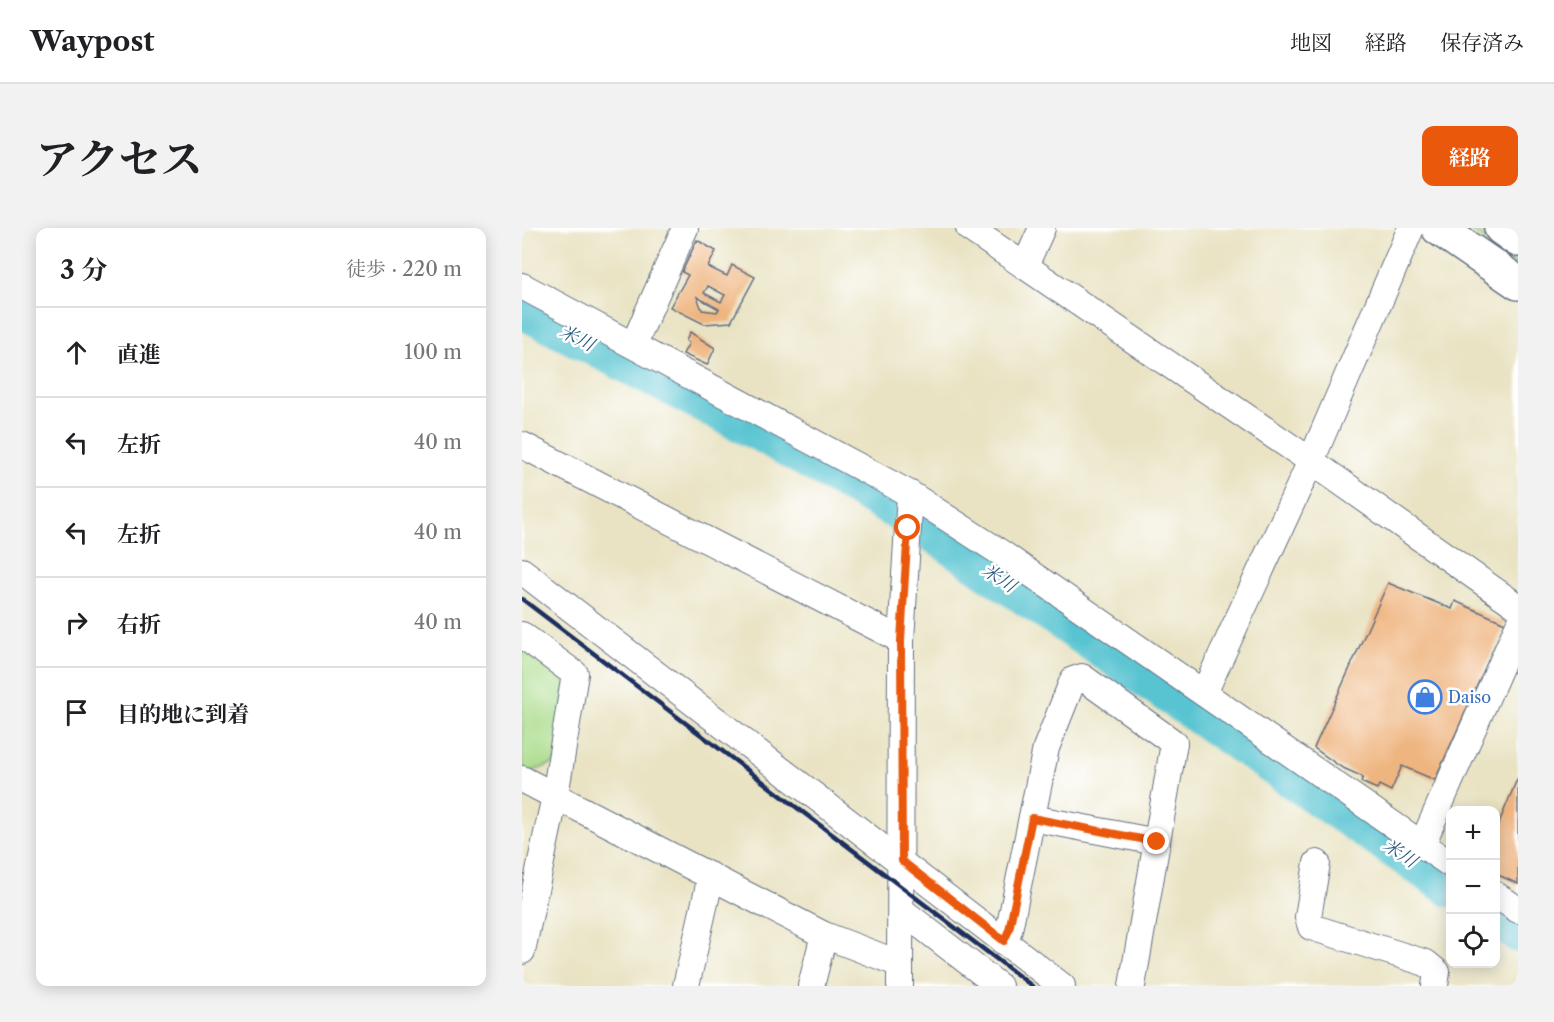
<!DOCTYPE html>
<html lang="ja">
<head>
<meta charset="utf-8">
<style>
  body { margin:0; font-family:"Libre Caslon Text","Noto Serif JP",serif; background:#f2f2f2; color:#202124 }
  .controls { position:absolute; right:18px; bottom:18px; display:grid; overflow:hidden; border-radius:12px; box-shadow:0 3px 15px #0003 }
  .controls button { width:54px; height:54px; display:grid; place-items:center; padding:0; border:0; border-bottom:2px solid #e0e0e0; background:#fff; color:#202124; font:30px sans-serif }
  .stop { position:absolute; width:18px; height:18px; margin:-14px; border:4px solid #ea580c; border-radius:50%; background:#fff }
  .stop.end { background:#ea580c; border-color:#fff; box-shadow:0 2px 6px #0008 }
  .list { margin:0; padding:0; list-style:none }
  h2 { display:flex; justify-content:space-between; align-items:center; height:78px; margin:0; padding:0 24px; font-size:26px }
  h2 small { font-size:20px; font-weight:400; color:#757577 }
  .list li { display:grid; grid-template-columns:39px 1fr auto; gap:18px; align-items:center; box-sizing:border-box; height:90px; padding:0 24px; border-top:2px solid #e0e0e0 }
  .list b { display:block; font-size:22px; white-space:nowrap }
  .list em { font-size:20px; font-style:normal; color:#757577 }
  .icon { flex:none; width:33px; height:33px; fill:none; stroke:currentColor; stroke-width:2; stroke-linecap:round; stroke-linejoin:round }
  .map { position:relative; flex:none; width:996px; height:758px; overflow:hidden; border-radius:12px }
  header { display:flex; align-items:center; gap:36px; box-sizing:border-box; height:84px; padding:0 30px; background:#fff; border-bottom:2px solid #e0e0e0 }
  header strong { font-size:28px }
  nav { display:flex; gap:33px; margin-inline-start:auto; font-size:21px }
  .intro { display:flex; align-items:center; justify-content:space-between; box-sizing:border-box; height:144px; padding:0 36px }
  h1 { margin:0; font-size:42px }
  .button { padding:15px 27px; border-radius:12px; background:#ea580c; color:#fff; font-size:21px; font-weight:700 }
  main { display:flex; gap:36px; padding:0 36px }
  aside { flex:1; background:#fff; border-radius:12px; box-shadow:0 3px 15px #0003 }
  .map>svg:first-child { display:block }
  .green { fill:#aadc8b; stroke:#628674; stroke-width:1.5 }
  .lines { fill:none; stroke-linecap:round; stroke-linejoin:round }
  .river { stroke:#58c4d1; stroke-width:38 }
  .building { fill:#efb580; fill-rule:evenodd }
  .street-casing { stroke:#636e81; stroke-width:28 }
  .secondary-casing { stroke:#636e81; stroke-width:36 }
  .street { stroke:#fff; stroke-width:26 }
  .secondary { stroke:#fff; stroke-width:33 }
  .rail { stroke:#1b2f5e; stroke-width:4.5 }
  .route { stroke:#ea580c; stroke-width:8 }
  .labels { text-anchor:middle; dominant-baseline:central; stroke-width:5; stroke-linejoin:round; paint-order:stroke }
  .shop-label { font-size:16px; fill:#366cbe; stroke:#fff; text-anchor:start }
  .water-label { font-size:18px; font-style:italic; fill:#2d5c80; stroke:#fff }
</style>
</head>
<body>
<header>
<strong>Waypost</strong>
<nav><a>地図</a><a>経路</a><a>保存済み</a></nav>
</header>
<div class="intro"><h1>アクセス</h1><a class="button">経路</a></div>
<main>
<aside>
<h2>3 分<small>徒歩 · 220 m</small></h2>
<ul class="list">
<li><svg class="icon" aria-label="ahead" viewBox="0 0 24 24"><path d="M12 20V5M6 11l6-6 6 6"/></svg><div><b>直進</b></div><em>100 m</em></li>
<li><svg class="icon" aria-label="left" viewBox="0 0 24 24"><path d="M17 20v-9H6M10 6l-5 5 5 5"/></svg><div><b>左折</b></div><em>40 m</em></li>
<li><svg class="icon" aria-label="left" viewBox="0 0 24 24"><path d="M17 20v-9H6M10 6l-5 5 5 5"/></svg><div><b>左折</b></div><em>40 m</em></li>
<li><svg class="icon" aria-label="right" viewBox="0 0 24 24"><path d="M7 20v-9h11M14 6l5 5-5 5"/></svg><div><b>右折</b></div><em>40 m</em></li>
<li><svg class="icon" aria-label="arrive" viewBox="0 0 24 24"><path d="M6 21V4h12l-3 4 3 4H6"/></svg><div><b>目的地に到着</b></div></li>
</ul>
</aside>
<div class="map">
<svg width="996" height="758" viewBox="0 0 996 758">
  <rect width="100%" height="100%" fill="#fff"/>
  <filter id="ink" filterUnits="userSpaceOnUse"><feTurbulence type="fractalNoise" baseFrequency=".0167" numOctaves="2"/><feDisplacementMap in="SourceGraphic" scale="12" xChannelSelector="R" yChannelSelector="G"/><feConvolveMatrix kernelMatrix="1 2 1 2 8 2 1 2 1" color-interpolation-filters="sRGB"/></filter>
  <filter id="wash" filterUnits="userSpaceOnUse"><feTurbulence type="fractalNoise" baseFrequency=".008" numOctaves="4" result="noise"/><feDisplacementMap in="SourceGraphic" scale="24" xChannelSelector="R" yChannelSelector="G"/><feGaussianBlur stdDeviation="1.35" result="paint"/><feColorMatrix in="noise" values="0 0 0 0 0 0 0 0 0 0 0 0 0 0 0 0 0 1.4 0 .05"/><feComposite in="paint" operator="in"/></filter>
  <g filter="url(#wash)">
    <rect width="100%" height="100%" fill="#e9e3c3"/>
    <g class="green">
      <path d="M944,0h6l46,32v7z"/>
      <path d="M0,408l51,38 -18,89 -24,9 -9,-6z"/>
    </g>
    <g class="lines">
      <g class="river">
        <path d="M0,82l249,129 151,87 528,362"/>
        <path d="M974,690l22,16"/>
      </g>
    </g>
    <g id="blocks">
      <g class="building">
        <path d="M175,12l19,11 -8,16 19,9 5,-11 23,12 -24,45 -27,2 -34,-17 18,-32 -6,-3zM186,58l17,9 -4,7 -17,-9zM175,69l22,12 -2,3 -15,-2z"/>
        <path d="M168,104l25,16 -8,17 -24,-11 6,-11 -3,-2z"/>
        <path d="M866,355l64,26 3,-8 50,22 -70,157 -33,-14 -11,25 -12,-6 -2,4 -16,-7 2,-5 -22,-10 -27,-19z"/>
        <path d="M996,549v107l-22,-10v-44z"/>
      </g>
    </g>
  </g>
  <g filter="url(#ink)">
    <use href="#blocks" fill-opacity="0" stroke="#636e81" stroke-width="1.5"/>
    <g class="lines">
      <g class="street-casing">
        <g id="street">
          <path d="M447,0l342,233 207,146"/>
          <path d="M503,38l17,-38"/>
          <path d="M0,58l388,208 91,59 449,311"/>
          <path d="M112,116l51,-116"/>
          <path d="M0,217l379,195"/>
          <path d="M0,343l540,415"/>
          <path d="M0,407l53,39 -20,122 -33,155"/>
          <path d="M682,465l107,-232 100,-233"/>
          <path d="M0,551l302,156 76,29"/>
          <path d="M510,590l125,24"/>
          <path d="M900,617l96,-219"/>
          <path d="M795,635l-9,54 3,10 115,36 11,9 -2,14"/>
          <path d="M974,667l22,15"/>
          <path d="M379,682l98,76"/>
          <path d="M481,713l6,-11 37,-182 27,-68 9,-3 92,66 -42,243"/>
          <path d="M164,758l25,-110"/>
          <path d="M289,758l13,-51"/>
          <path d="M378,758l1,-346 9,-146"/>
        </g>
      </g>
      <g class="secondary-casing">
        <g id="secondary">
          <path d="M916,0l80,55"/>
          <path d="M979,0l17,12"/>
        </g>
      </g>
      <use href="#street" class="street"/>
      <use href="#secondary" class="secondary"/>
      <path class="rail" d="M0,371l510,387"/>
    </g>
  </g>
  <g class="lines" filter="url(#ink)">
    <path class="route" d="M386,300l-7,112 1,221 102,80 5,-11 23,-112 125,24"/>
  </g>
  <defs>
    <g id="shop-ring" transform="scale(1.725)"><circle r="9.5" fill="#fff" stroke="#3f7fe0" stroke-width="1.5"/><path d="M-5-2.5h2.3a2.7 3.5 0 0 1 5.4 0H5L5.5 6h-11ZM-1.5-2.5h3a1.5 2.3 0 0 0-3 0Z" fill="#3f7fe0"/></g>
  </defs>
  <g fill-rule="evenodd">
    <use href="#shop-ring" x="903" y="469"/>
  </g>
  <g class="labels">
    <g class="shop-label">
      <text x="926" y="469">Daiso</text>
    </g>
    <g class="water-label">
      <text transform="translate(55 110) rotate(27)">米川</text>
      <text transform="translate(477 350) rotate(34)">米川</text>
      <text transform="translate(878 625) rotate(34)">米川</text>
    </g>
  </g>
</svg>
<div class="controls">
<button>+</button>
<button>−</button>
<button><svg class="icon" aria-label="locate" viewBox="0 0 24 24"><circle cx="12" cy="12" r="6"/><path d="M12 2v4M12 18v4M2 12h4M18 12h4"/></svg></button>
</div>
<div class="stop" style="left:386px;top:300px"></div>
<div class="stop end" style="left:635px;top:614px"></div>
</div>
</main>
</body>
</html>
